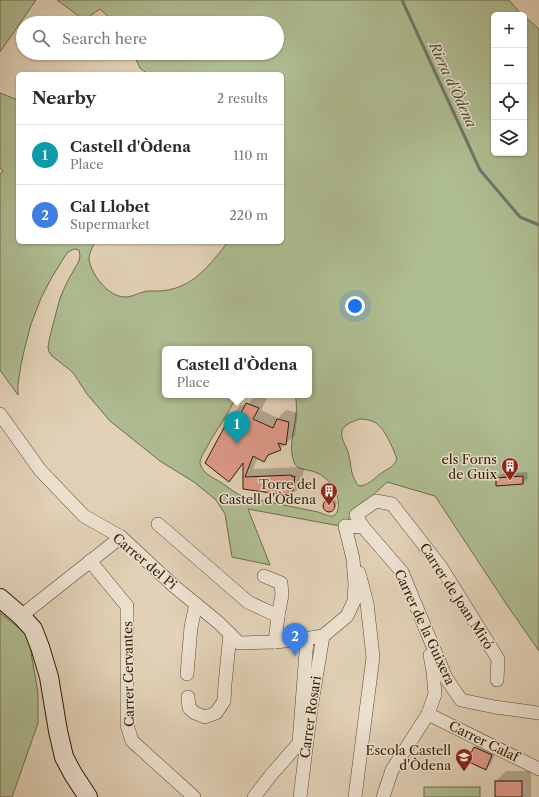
<!DOCTYPE html>
<html lang="en">
<head>
<meta charset="utf-8">
<style>
  body { margin:0; font-family:"Libre Caslon Text",serif; background:#f2f2f3; color:#2b2b33 }
  .controls { position:absolute; right:12px; top:12px; display:grid; overflow:hidden; border-radius:6px; box-shadow:0 1px 3px #0004 }
  .controls button { width:36px; height:36px; display:grid; place-items:center; padding:0; border:0; border-bottom:1px solid #e1e1e2; background:#fff; color:#2b2b33; font:20px sans-serif }
  .you { position:absolute; left:355px; top:306px; width:14px; height:14px; margin:-10px; border:3px solid #fff; border-radius:50%; background:#1a73e8; box-shadow:0 0 0 6px #1a73e833 }
  .badge { display:grid; place-items:center; width:26px; height:26px; border-radius:50%; background:#8f2418; color:#fff; font-size:13px; font-weight:700 }
  .pin { position:absolute; translate:-50% -33px; filter:drop-shadow(0 1px 2px #0008) }
  .pin::after { content:''; position:absolute; top:21px; width:14px; height:12px; background:inherit; clip-path:polygon(0 0,100% 0,50% 100%) }
  .popup { position:absolute; left:162px; top:346px; width:150px; height:52px; box-sizing:border-box; display:grid; place-content:center; border-radius:6px; background:#fff; filter:drop-shadow(0 1px 3px #0005); font-size:13px; white-space:nowrap; color:#7c7c81 }
  .popup b { font-size:15px; color:#2b2b33 }
  .popup::after { content:''; position:absolute; left:50%; top:100%; margin-left:-8px; border:8px solid transparent; border-top-color:#fff }
  .list { margin:0; padding:0; list-style:none }
  h2 { display:flex; justify-content:space-between; align-items:center; height:52px; margin:0; padding:0 16px; font-size:17px }
  h2 small { font-size:13px; font-weight:400; color:#7c7c81 }
  .list li { display:grid; grid-template-columns:26px 1fr auto; gap:12px; align-items:center; box-sizing:border-box; height:60px; padding:0 16px; border-top:1px solid #e1e1e2 }
  .list b { display:block; font-size:15px; white-space:nowrap }
  .list p { margin:0; font-size:13px; white-space:nowrap; color:#7c7c81 }
  .list em { font-size:13px; font-style:normal; color:#7c7c81 }
  .icon { flex:none; width:22px; height:22px; fill:none; stroke:currentColor; stroke-width:2; stroke-linecap:round; stroke-linejoin:round }
  .map { position:relative; flex:none; width:539px; height:797px; overflow:hidden }
  .search { position:absolute; background:#fff; box-shadow:0 1px 3px #0004; left:16px; top:16px; width:268px; height:44px; display:flex; align-items:center; gap:10px; box-sizing:border-box; padding:0 14px; border-radius:22px; color:#7c7c81; font-size:15px }
  .panel { position:absolute; background:#fff; box-shadow:0 1px 3px #0004; left:16px; top:72px; width:268px; height:172px; border-radius:6px }
  .map>svg:first-child { display:block }
  .green { fill:#afbd92; stroke:#706c49; fill-rule:evenodd }
  .shadow { fill:#0003 }
  .lines { fill:none; stroke-linecap:round; stroke-linejoin:round }
  .stream { stroke:#6d796b; stroke-width:3 }
  .building { fill:#e09b8b; stroke:#301c00 }
  .street-casing { stroke:#5d4a2e; stroke-width:14 }
  .secondary-casing { stroke:#301c00; stroke-width:20 }
  .street { stroke:#ede2d1; stroke-width:13 }
  .secondary { stroke:#ede2d1; stroke-width:18 }
  .labels { text-anchor:middle; dominant-baseline:central; stroke-width:3; stroke-linejoin:round; paint-order:stroke }
  .poi-label { font-size:13px; fill:#301c00; stroke:#ede2d1; text-anchor:end }
  .street-label { font-size:13px; fill:#301c00; stroke:#ede2d1 }
  .water-label { font-size:14px; font-style:italic; fill:#4e4a36; stroke:#ede2d1 }
</style>
</head>
<body>
<div class="map">
<svg width="539" height="797" viewBox="0 0 539 797">
  <rect width="100%" height="100%" fill="#e3d2b8"/>
  <filter id="stains"><feTurbulence type="fractalNoise" baseFrequency=".005" numOctaves="4"/><feColorMatrix values="0 0 0 0 .2 0 0 0 0 .09 0 0 0 0 .02 0 0 0 .5 -.17"/></filter>
  <radialGradient id="worn" r=".72"><stop offset=".6" stop-color="#630" stop-opacity="0"/><stop offset="1" stop-color="#630" stop-opacity=".3"/></radialGradient>
  <g class="green">
    <path d="M0,0h36l-36,52z"/>
    <path d="M57,0h452l13,15h-28v138h30v-137l15,13v622l-34,-49 -70,-106 -48,-14 -47,44 -92,-17 22,56 -38,-8 -7,-43 -9,-14 -22,-18 -34,-21 -50,-40 -23,-27 -13,-20 -4,-4 -18,-14 -3,-4 -1,-5 2,-11 10,-38 7,-16 12,-21 1,-5 -1,-6 -5,-1 -6,3 -3,4 -13,21 -11,21 -10,26 -6,23 -4,18 -3,19v11l-18,-25v-196l3,-3 -3,-3v-75l18,7v142h77c-2,5 -6,11 -6,17 2,15 19,38 36,38 8,0 15,-5 23,-6 3,0 6,0 10,0 7,0 17,-2 23,-5 20,-8 34,-28 47,-44h54v-168h-134l-8,-6 -7,-15h144v-30h-162l-15,-14 -16,11zM165,349h144v46h-14c6,22 -9,46 -1,67 3,9 14,7 21,10 6,2 13,8 17,13 5,6 11,26 1,31 -4,1 -11,-3 -15,-4l-74,-15c-9,-4 -15,-9 -22,-14 -8,-5 -19,-9 -22,-19 0,-6 4,-12 7,-17 9,-18 23,-33 29,-52h-71zM360,419c5,0 11,1 16,4 9,6 17,25 21,36 -3,8 -8,9 -14,13 -8,5 -12,12 -22,14 -3,-1 -4,-1 -5,-4 -6,-9 -5,-21 -8,-30 -2,-7 -8,-14 -6,-21 2,-7 12,-10 18,-12z"/>
    <path d="M0,613l28,22 10,58v30l-26,74h-12z"/>
    <rect x="424" y="787" width="56" height="10"/>
  </g>
  <g class="shadow">
    <path d="M256,395l11,4 -6,11 17,8 8,-8 12,3 -3,22 -15,14 -8,3 -9,9 -5,-4 -5,12 47,-2 1,2 3,-1 -3,18 -9,9 -48,-7v-25l-7,9 -8,9 4,-67 8,-9 5,1z"/>
    <path d="M527,472l1,6 -5,5 -26,-4 4,-5z"/>
    <path d="M332,498l4,2 1,3 -4,7 -2,1h-4l-3,-3v-4l5,-5z"/>
    <path d="M480,743l16,7 -5,14 -5,4 -11,-20z"/>
    <path d="M506,771h25v26h-35v-16z"/>
  </g>
  <g class="lines">
    <path class="stream" d="M402,0l78,170 40,47 19,8"/>
  </g>
  <g class="building">
    <path d="M246,403l13,5 -6,11 20,9 4,-9 12,3 -3,23 -8,-2 3,7 -13,5 -4,7 -11,-6 -8,21 47,-2v2l3,-1 -3,20 -49,-7v-26l-14,19 -24,-19 27,-50 8,2z"/>
    <path d="M523,476v8l-27,2v-8z"/>
    <circle cx="329" cy="506" r="6"/>
    <path d="M474,747l18,8 -6,15 -19,-9z"/>
    <rect x="495" y="781" width="27" height="16"/>
  </g>
  <g class="lines">
    <g class="street-casing">
      <g id="street">
        <path d="M0,414l40,56 44,46 37,21 54,50 44,36 20,20 36,-1 29,-3 19,-3 24,-20 7,-15 1,-17 -2,-25 -8,-33 18,1 39,45 44,106 15,22 34,7 44,6"/>
        <path d="M158,524l90,78 30,14 -3,26"/>
        <path d="M363,527l-7,-12 20,-14 16,3 49,63 57,92 -1,21"/>
        <path d="M90,561l37,45v119l5,16 62,56"/>
        <path d="M264,576l17,7 1,12 -4,21"/>
        <path d="M21,616l100,-79"/>
        <path d="M187,674l4,-47 5,-23"/>
        <path d="M188,697l1,11 6,5 10,4 11,-4 8,-12 1,-17 5,-50"/>
        <path d="M428,714l111,55"/>
        <path d="M254,797l17,-22 28,-32 8,-104"/>
        <path d="M300,797l11,-89 12,-72"/>
        <path d="M355,797l18,-140 -6,-54 -8,-30"/>
        <path d="M383,797l9,-27 36,-56 7,-20 -2,-23 -3,-16"/>
      </g>
    </g>
    <g class="secondary-casing">
      <path id="secondary" d="M0,598l21,18 12,13 7,18 9,30 9,54 6,26 9,17 15,23"/>
    </g>
    <use href="#street" class="street"/>
    <use href="#secondary" class="secondary"/>
  </g>
  <defs>
    <g id="building-pin" transform="scale(0.9)"><path d="M0 17L-7.5 6A9.5 9.5 0 1 1 7.5 6Z" fill="#8f2418" stroke="#ede2d1"/><path d="M-4-6H4V6H1V3H-1V6H-4ZM-2.5-4.3h1.7v1.8h-1.7ZM.8-4.3h1.7v1.8H.8ZM-2.5-1h1.7V.8h-1.7ZM.8-1h1.7V.8H.8Z" fill="#fff"/></g>
    <g id="school-pin" transform="scale(0.9)"><path d="M0 17L-7.5 6A9.5 9.5 0 1 1 7.5 6Z" fill="#8f2418" stroke="#ede2d1"/><path d="M0-5L7-2L0 1L-7-2ZM-4 1L0 2.5L4 1V4Q0 6-4 4Z" fill="#fff"/></g>
  </defs>
  <g fill-rule="evenodd">
    <use href="#building-pin" x="510" y="466"/>
    <use href="#building-pin" x="329" y="491"/>
    <use href="#school-pin" x="464" y="757"/>
  </g>
  <g class="labels">
    <g class="poi-label">
      <text x="497" y="459">els Forns<tspan x="497" dy="15">de Guix</tspan></text>
      <text x="316" y="484">Torre del<tspan x="316" dy="15">Castell d'Òdena</tspan></text>
      <text x="451" y="750">Escola Castell<tspan x="451" dy="15">d'Òdena</tspan></text>
    </g>
    <g class="street-label">
      <text transform="translate(145 561) rotate(40)">Carrer del Pi</text>
      <text transform="translate(457 596) rotate(57)">Carrer de Joan Miró</text>
      <text transform="translate(425 627) rotate(65)">Carrer de la Guixera</text>
      <text transform="translate(128 674) rotate(-91)">Carrer Cervantes</text>
      <text transform="translate(310 717) rotate(-82)">Carrer Rosari</text>
      <text transform="translate(484 741) rotate(26)">Carrer Calaf</text>
    </g>
    <g class="water-label">
      <text transform="translate(453 85) rotate(65)">Riera d'Òdena</text>
    </g>
  </g>
  <rect width="100%" height="100%" filter="url(#stains)"/>
  <rect width="100%" height="100%" fill="url(#worn)"/>
</svg>
<div class="controls">
<button>+</button>
<button>−</button>
<button><svg class="icon" aria-label="locate" viewBox="0 0 24 24"><circle cx="12" cy="12" r="6"/><path d="M12 2v4M12 18v4M2 12h4M18 12h4"/></svg></button>
<button><svg class="icon" aria-label="layers" viewBox="0 0 24 24"><path d="M12 4l9 5-9 5-9-5zM3 14l9 5 9-5"/></svg></button>
</div>
<div class="you"></div>
<div class="pin badge" style="left:237px;top:444px;background:#0f9aa8">1</div>
<div class="popup"><b>Castell d'Òdena</b>Place</div>
<div class="pin badge" style="left:295px;top:656px;background:#3f7fe0">2</div>
<div class="search"><svg class="icon" aria-label="search" viewBox="0 0 24 24"><circle cx="10" cy="10" r="6"/><path d="M15 15l6 6"/></svg>Search here</div>
<section class="panel">
<h2>Nearby<small>2 results</small></h2>
<ul class="list">
<li><span class="badge" style="background:#0f9aa8">1</span><div><b>Castell d'Òdena</b><p>Place</p></div><em>110 m</em></li>
<li><span class="badge" style="background:#3f7fe0">2</span><div><b>Cal Llobet</b><p>Supermarket</p></div><em>220 m</em></li>
</ul>
</section>
</div>
</body>
</html>
